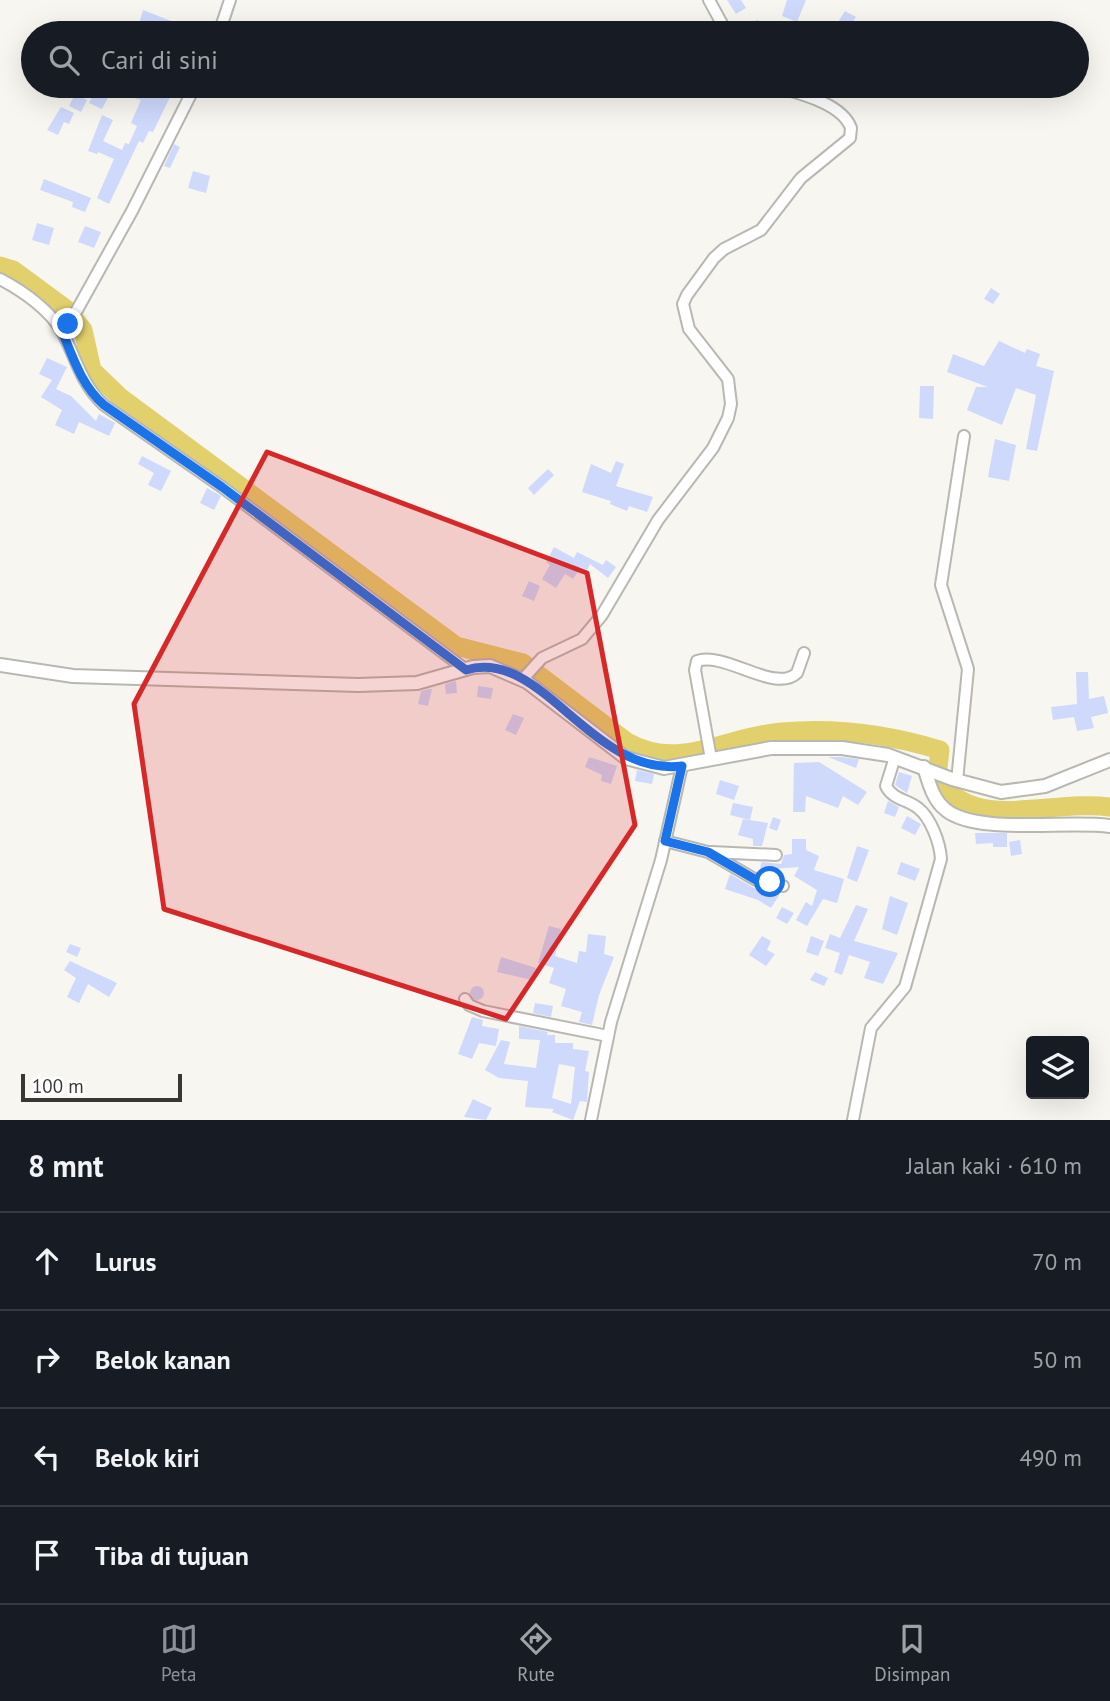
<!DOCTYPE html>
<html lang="id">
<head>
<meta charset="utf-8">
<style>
  body { margin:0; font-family:"PT Sans",sans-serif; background:#242831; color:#f1f3f6 }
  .controls { position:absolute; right:21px; bottom:21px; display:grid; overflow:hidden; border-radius:7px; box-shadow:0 7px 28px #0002 }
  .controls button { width:63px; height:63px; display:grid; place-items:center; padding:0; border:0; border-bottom:2px solid #363941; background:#171b24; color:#f1f3f6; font:35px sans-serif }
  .scale { position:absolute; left:21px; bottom:18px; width:161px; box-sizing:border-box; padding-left:7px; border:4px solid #383735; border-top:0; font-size:19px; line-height:24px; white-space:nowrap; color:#383735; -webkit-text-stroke:5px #fff; paint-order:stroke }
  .stop { position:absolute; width:21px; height:21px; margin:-16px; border:5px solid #1a73e8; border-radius:50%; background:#fff }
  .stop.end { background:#1a73e8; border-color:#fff; box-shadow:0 2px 7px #0008 }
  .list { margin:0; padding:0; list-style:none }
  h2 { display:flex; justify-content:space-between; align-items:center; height:91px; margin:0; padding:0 28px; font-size:30px }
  h2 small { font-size:23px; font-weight:400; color:#9ea1a6 }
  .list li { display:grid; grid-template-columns:46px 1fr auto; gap:21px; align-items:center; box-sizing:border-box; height:98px; padding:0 28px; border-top:2px solid #363941 }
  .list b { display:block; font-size:26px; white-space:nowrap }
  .list em { font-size:23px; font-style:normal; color:#9ea1a6 }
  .icon { flex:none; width:38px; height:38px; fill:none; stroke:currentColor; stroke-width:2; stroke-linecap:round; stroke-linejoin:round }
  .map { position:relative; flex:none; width:1110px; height:1120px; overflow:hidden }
  .search { position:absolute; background:#171b24; box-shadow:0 7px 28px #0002; left:21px; right:21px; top:21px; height:77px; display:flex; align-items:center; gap:18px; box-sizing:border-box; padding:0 24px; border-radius:38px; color:#9ea1a6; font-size:26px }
  .sheet { height:483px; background:#171b24 }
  nav { display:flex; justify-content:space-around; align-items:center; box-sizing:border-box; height:98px; border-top:2px solid #363941; background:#171b24; font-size:19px; color:#9ea1a6 }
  nav a { display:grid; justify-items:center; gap:4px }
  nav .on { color:#8c9099 }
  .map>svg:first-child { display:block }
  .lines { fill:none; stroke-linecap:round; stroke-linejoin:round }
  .river { stroke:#e2d06c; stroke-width:19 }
  .building { fill:#cfd9fc; fill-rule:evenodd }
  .minor-casing { stroke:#b8b7b1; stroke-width:14 }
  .tertiary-casing { stroke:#b8b7b1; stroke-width:16 }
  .minor { stroke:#fff; stroke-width:10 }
  .tertiary { stroke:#fff; stroke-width:12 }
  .route { stroke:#1a73e8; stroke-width:9 }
  .marked { fill:#d62828; fill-opacity:0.2; stroke:#d62828; stroke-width:5; stroke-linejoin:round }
</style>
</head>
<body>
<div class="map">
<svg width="1110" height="1120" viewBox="0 0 1110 1120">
  <rect width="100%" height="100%" fill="#f8f6f0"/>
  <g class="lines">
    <path class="river" d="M0,266l13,4 53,39 17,21 9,40 29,28 335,248 67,17 104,79c54,30 98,-6 155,-10 55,-5 105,2 158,18l-4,34c12,8 24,18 38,22 37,12 93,-5 136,1"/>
  </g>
  <g class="building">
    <path d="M727,0h14l5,8 -10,6z"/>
    <path d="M787,0h19l-9,22 -15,-6z"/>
    <path d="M143,10l28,11 -4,12 -29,-5z"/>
    <path d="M845,11l11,6 -9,14 2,2h-33l5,-11 14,5z"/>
    <path d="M756,20l15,4 -3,9h-16z"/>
    <path d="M98,86l13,6 -9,17 -13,-6z"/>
    <path d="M130,86h28l14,7 -19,39 -4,-1 -6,12 -4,-2 -30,63 -12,-6 17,-39 -16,-7 -1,2 -9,-3 14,-36 11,5 -10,21 19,9 3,-7 4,1 8,-18 -6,-3 10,-23 -14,-4z"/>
    <path d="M75,94l12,6 -6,12 -12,-6z"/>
    <path d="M61,107l13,6 -5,11 -5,-2 -6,13 -11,-5z"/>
    <path d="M174,144l6,3 -10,21 -6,-2z"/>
    <path d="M193,171l17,5 -4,17 -18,-5z"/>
    <path d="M44,179l47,19 -6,14 -13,-5 1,-5 -33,-12z"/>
    <path d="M37,223l17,5 -5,17 -17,-5z"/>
    <path d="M85,226l16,6 -7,16 -16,-6z"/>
    <path d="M991,288l9,6 -7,10 -9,-5z"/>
    <path d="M999,341l26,12 2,-4 13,5 -4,12 18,5 -17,80 -11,-2 10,-54 -20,-7 -14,37 -35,-15 9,-23h12l-41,-15 6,-18 31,12z"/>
    <path d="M47,358l20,9 -11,22 15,7 25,25 3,-7 16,9 -6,13 -30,-14 -5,12 -19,-9 7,-15 -21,-13 11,-17 -13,-6z"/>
    <path d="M920,386h14l-1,33 -14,-1z"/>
    <path d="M995,439l21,6 -7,36 -21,-4z"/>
    <path d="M142,456l29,15 -10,20 -13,-6 6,-12 -16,-9z"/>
    <path d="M616,461l8,3 -8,22 37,11 -6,15 -18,-6 -2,5 -17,-7 1,-3 -29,-9 9,-28 20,9z"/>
    <path d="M548,469l6,6 -20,20 -6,-7z"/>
    <path d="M207,488l14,8 -7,14 -14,-7z"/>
    <path d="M554,547l20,11 3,-6 26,13 3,-5 10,7 -8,11 -18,-14 -3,6 -6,-3 -8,12 -8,-5 -9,14 -14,-9 8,-14 -4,-3z"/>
    <path d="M529,581l11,5 -6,15 -12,-5z"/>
    <path d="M1076,672h12l1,27 15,-3 4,17 -17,4 3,11 -17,3 -3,-14 -21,3 -2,-13 26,-3z"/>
    <path d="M456,681l1,12 -11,1 -1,-10z"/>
    <path d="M478,686l15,2 -2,11 -14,-2z"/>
    <path d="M429,689h3l-4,17 -10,-2 3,-13z"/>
    <path d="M513,714l11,4 -8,17 -11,-5z"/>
    <path d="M589,757l28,9 -6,18 -10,-3 1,-6 -17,-8z"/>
    <path d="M828,757h13l18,2 -3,9z"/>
    <path d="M819,762l48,30 -9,13 -15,-9 -5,12 -32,-12 -1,16h-12l1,-49z"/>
    <path d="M637,770l17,4 -2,10 -17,-3z"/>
    <path d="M899,772l13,4 -5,17 -12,-8z"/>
    <path d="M720,780l19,6 -5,14 -18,-6z"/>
    <path d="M888,801l11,6 -4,10 -11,-4z"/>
    <path d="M733,803l20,4 -3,13 -20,-5z"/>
    <path d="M907,816l14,8 -6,11 -14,-7z"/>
    <path d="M773,817l8,3 -4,11 -8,-3z"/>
    <path d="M743,819l25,4 -6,23h-9v-7l-15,-4z"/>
    <path d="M975,833h32v14h-14v-4l-17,1z"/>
    <path d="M792,839h14v11l13,6 -5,14 30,9 -7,24 -14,-4 -16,27 -11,-6 10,-18 6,4 5,-16 -23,-14 5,-9 -27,2 -1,3 -11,-4 2,-6 19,2 3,-9 8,-1z"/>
    <path d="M1020,840l2,14 -11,2 -2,-14z"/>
    <path d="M857,846l12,4 -12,32 -10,-4z"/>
    <path d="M901,862l19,7 -5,12 -18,-7z"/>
    <path d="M730,874l24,14 26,6 -9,14 -13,-8 -33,-11z"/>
    <path d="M890,896l18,7 -11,32 -15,-6z"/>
    <path d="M856,905l12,4 -14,32 44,12 -15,31 -19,-6 6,-16 -21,-7 -7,20 -8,-3 6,-19 -15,-5 5,-14 10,4z"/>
    <path d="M782,907l12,6 -7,11 -11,-6z"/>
    <path d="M549,926l12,3 -6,27 22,7 2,-12 7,1 2,-18 18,2 -2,18 10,3 -15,38 -7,30 -13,-3 3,-10 -21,-6 5,-17 -17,-6 5,-15 -16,-5z"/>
    <path d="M762,936l9,5 -4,9 8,4 -9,12 -17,-11z"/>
    <path d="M811,936l13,5 -6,15 -12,-4z"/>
    <path d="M70,944l11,4 -4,9 -11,-5z"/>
    <path d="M501,957l35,11 -4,12 -35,-8z"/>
    <path d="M70,961l47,22 -8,14 -21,-13 -9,19 -12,-6 9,-19 -12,-8z"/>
    <path d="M815,972l13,6 -4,8 -14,-6z"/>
    <circle cx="477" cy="993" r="7"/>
    <path d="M535,1003l18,3 -2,11 -18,-4z"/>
    <path d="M472,1017l11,3 -1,6 17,3 -3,17 -17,-3 -7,16 -14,-5z"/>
    <path d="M519,1026l29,6 -1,3h8v8h18v6l16,2 -4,20 4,1 -2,30 -7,-1 -7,19 -21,-8 2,-3 -29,-2 3,-26 -29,-3 -14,-8 16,-30 9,2 -6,22 32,4 4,-28 -21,-1zM559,1064l16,3 -4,37 -19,-6z"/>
    <path d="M473,1099l19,9 -6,12 -22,-3z"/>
  </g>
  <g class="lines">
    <g class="minor-casing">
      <g id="minor">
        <path d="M709,0l18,33"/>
        <path d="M219,33l11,-33"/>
        <path d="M0,279c23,12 50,31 63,54 13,26 19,52 41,72l118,82 243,182"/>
        <path d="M62,331l15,-21 55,-99 63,-125"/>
        <path d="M522,680l20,-22 40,-19 20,-24 56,-95 55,-72 15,-30 3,-14 -3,-25 -39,-50 -6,-25 4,-9 27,-37 10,-9 37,-19 40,-52 49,-40 1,-10c-9,-25 -53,-35 -77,-42"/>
        <path d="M711,759l-16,-89 2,-9c28,-10 78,33 100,12l7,-20"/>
        <path d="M957,781l11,-112 -27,-84 23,-149"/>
        <path d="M665,841l43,11 48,28 27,6"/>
        <path d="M711,852l65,3"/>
        <path d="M465,999l4,6 14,6 125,25"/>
        <path d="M591,1120l20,-98 50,-162 21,-94"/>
        <path d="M853,1120l18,-92 34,-41 36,-128c-1,-16 -10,-41 -23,-51 -11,-9 -25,-8 -32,-22l9,-29"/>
      </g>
    </g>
    <g class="tertiary-casing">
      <g id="tertiary">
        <path d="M0,665l73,11 285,9 59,-2 56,-16 17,-1 37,16 99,76 38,10 107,-20h71l46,7 64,24 49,13 44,-6 65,-26"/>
        <path d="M924,767c5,16 9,33 22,43 31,25 121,10 164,16"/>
      </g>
    </g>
    <use href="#minor" class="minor"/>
    <use href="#tertiary" class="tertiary"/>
  </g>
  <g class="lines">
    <path class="route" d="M68,324l-6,7c11,27 20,55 42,74l118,82 244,183c76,-23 125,107 216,96l-17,75 43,11 48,28 14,2"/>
  </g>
  <path class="marked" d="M267,452l320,121 48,252 -129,194 -342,-110 -30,-205z"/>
</svg>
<div class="controls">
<button><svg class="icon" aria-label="layers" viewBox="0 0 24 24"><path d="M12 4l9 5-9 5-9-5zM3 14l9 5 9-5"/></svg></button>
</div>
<div class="scale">100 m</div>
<div class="stop" style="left:770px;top:882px"></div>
<div class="stop end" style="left:68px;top:324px"></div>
<div class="search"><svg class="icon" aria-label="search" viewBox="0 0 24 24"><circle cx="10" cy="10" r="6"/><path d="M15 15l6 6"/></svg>Cari di sini</div>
</div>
<section class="sheet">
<h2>8 mnt<small>Jalan kaki · 610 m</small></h2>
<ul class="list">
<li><svg class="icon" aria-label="ahead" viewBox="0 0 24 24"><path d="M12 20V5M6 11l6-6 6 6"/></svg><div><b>Lurus</b></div><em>70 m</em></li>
<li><svg class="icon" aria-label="right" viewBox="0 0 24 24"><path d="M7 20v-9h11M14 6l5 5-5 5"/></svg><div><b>Belok kanan</b></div><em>50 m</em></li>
<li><svg class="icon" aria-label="left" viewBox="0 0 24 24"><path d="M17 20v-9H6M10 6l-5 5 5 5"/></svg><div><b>Belok kiri</b></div><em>490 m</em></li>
<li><svg class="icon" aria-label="arrive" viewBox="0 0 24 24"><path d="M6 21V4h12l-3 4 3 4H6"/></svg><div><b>Tiba di tujuan</b></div></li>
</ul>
</section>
<nav>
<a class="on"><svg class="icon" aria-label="map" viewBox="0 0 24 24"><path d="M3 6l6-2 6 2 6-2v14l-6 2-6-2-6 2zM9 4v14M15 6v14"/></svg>Peta</a>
<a><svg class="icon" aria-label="directions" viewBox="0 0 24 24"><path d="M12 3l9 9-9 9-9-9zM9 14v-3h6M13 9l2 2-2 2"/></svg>Rute</a>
<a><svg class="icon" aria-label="saved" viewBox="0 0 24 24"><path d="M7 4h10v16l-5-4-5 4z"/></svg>Disimpan</a>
</nav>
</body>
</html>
